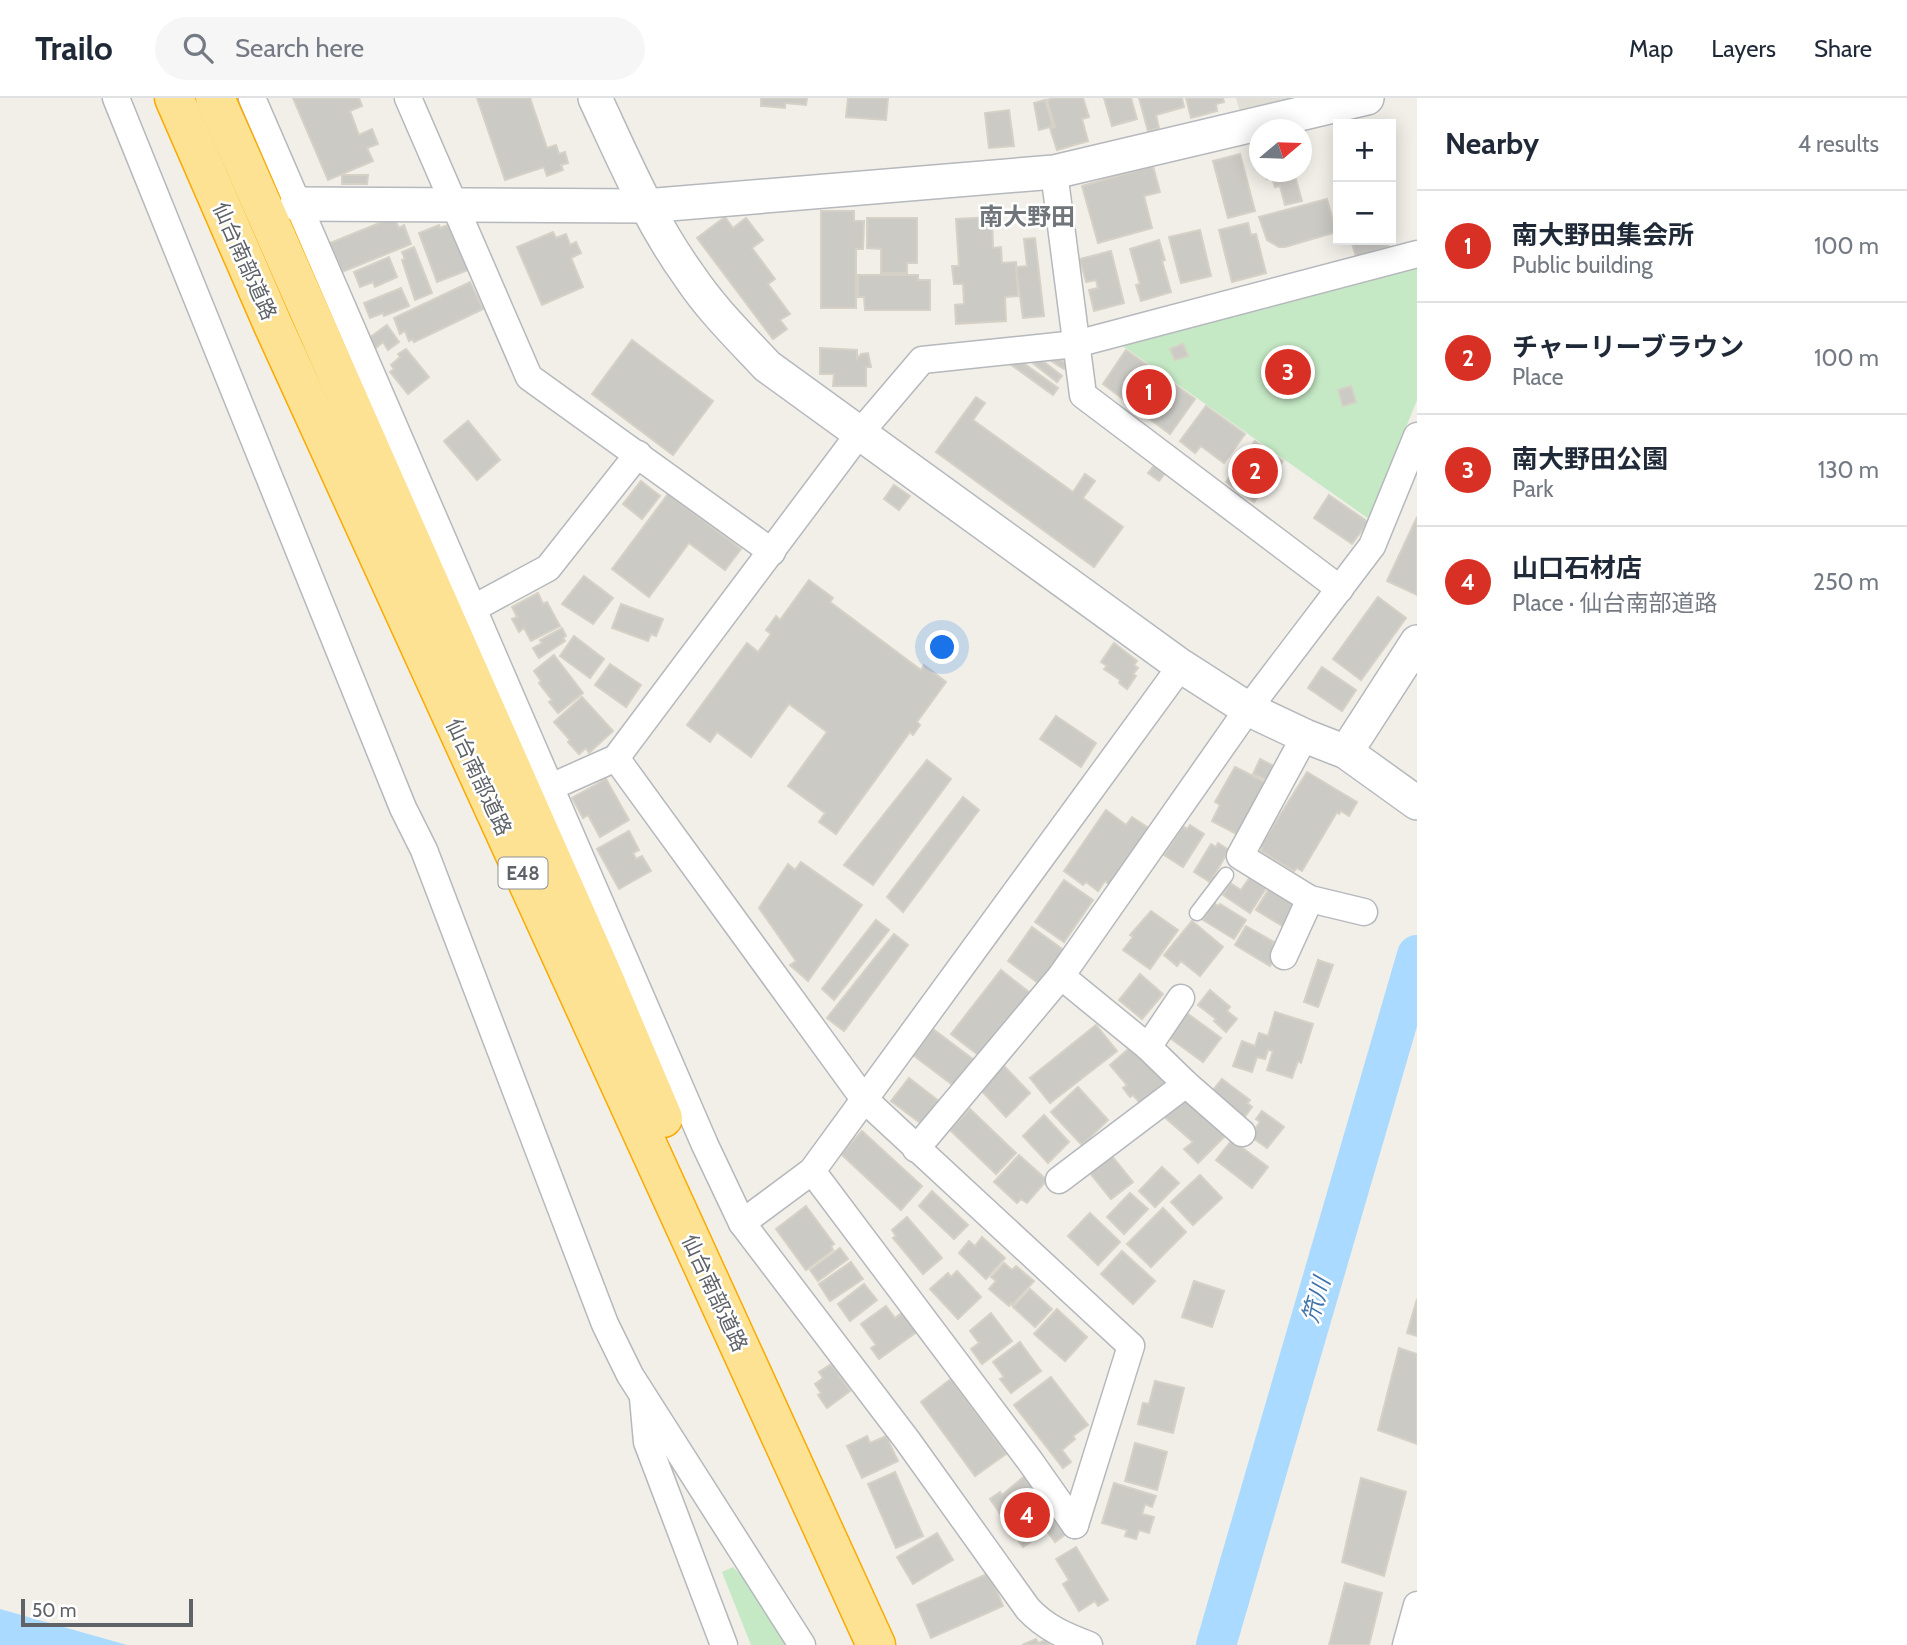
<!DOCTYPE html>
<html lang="en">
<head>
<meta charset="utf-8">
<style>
  body { margin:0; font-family:Cabin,"Noto Sans JP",sans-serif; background:#f6f6f7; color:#1f2937 }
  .controls { position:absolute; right:21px; top:21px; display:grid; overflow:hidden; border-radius:0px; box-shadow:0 4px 18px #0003 }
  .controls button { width:63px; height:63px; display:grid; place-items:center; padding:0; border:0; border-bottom:2px solid #e0e1e3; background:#fff; color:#1f2937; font:35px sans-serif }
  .compass { position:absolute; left:1249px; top:21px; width:63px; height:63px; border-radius:50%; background:#fff; box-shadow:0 4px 18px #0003; rotate:71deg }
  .scale { position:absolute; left:21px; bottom:18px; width:172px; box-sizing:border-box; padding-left:7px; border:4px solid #5f6368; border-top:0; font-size:19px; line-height:24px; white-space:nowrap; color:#5f6368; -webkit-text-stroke:5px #fff; paint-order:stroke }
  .you { position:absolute; left:943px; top:550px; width:24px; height:24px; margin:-18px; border:5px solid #fff; border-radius:50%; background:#1a73e8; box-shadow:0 0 0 10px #1a73e833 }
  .badge { display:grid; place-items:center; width:46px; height:46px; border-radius:50%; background:#d93025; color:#fff; font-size:23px; font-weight:700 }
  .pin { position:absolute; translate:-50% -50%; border:4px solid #fff; box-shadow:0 2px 7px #0006 }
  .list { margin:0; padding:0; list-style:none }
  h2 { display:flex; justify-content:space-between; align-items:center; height:91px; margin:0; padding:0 28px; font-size:30px }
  h2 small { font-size:23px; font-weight:400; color:#747a83 }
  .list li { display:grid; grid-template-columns:46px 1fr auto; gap:21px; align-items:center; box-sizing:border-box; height:112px; padding:0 28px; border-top:2px solid #e0e1e3 }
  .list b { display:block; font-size:26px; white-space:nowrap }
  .list p { margin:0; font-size:23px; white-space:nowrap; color:#747a83 }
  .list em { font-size:23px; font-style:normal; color:#747a83 }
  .icon { flex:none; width:38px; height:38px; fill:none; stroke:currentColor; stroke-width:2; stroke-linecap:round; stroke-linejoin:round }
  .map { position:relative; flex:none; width:1417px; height:1547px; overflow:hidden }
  header { display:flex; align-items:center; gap:42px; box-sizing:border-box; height:98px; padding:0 35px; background:#fff; border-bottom:2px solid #e0e1e3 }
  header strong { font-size:33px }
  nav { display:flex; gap:38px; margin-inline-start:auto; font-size:24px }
  .search { width:490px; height:63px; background:#f6f6f7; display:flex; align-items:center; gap:18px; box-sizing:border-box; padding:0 24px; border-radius:38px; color:#747a83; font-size:26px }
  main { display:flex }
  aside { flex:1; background:#fff }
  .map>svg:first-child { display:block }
  .education { fill:#e1ded6 }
  .green { fill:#c5e8c5 }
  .water { fill:#aadaff }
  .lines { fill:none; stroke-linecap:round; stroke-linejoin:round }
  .river { stroke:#aadaff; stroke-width:40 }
  .building { fill:#cccac5; stroke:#d6d1c6; stroke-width:2 }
  .service-casing { stroke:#b5b8bc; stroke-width:17 }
  .minor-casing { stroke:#b5b8bc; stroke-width:29 }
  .tertiary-casing { stroke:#b5b8bc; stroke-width:36 }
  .motorway-casing { stroke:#f9ab00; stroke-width:41 }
  .service { stroke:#fff; stroke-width:14 }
  .minor { stroke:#fff; stroke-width:26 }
  .tertiary { stroke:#fff; stroke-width:33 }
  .motorway { stroke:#fde293; stroke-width:38 }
  .labels { text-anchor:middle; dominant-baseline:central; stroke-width:5; stroke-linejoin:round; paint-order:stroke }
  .shield { fill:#fff; stroke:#8f9295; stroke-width:2 }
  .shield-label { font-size:19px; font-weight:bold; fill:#5f6368 }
  .street-label { font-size:21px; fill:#5f6368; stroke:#fff }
  .water-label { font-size:23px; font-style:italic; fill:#4174aa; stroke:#fff }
  .quarter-label { font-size:24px; font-weight:bold; fill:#70757a; stroke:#fff }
</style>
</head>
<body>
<header>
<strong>Trailo</strong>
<div class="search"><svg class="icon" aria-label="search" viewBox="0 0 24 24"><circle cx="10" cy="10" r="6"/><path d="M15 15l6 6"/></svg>Search here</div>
<nav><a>Map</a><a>Layers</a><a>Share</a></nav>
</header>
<main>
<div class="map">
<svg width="1417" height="1547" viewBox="0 0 1417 1547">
  <rect width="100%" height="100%" fill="#f1efe8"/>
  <path class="education" d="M1236,0h63l-59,14z"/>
  <g class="green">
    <path d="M1417,166v136l-48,119 -249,-175z"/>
    <path d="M733,1469l11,11 43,67h-36l-29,-73z"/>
  </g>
  <g class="water">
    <path d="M1237,1443l16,4 -29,100h-16z"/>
    <path d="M0,1511l127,36h-127z"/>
  </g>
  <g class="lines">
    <path class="river" d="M1216,1547l201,-690"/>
  </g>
  <g class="building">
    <path d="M293,0h66l3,8 -12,5 9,24 13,-6 6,15 -11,4 6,13 -45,19z"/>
    <path d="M477,0h53l17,50 9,-3 3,9 6,-2 3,11 -7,2 2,5 -16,6 -3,-9 -39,13z"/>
    <path d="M761,0h46l-1,7 -21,-2v5l-24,-2z"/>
    <path d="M848,0h40l-2,22 -40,-3z"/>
    <path d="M1055,0h28l6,19 -7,2 6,22 -31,9 -7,-22 5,-1 -8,-27z"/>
    <path d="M1104,0h27l6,21 -25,7z"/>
    <path d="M1139,0h43l2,9 -28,8 3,13 -11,3z"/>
    <path d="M1186,0h37l1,4 -8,2 1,7 -26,7z"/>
    <path d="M1045,2l8,26 -14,4 -5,-27z"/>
    <path d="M1009,12l5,36 -25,2 -4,-35z"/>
    <path d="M1240,56l15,57 -27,7 -15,-57z"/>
    <path d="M1153,68l7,26 -16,4 8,32 -54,15 -16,-57z"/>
    <path d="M1265,74h29l8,29 -17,4 -5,-19 -5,1 -3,-9 -5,1z"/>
    <path d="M342,77h26l-1,9h-25z"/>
    <path d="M1327,101l9,33 -51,15h-6l-12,-7 -8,-23z"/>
    <path d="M821,113h33v10h10l-1,28h-7v59h-35z"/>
    <path d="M394,119l5,11 5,-3 7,19 -69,28 -12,-29z"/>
    <path d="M725,119l8,11 13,-10 17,22 -11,8 23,31 -7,5 22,30 -10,6 7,9 -14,10 -76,-101z"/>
    <path d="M992,119l1,31 8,-1 1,16 14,-1 2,34 -13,1 1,24 -50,3 -1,-19 9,-1 -1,-20h-9l-2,-18h7l-3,-47z"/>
    <path d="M867,120h50v45h-10v10h-26v-24l-14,-1z"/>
    <path d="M1248,125l3,12 5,-1 10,39 -34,9 -13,-52z"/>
    <path d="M439,127l1,3 8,-3 2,5 5,-2 16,41 -34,13 -18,-49z"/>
    <path d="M1200,132l11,46 -30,7 -12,-46z"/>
    <path d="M553,134l3,6 10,-4 4,11 6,-3 5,11 -10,5 12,29 -41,18 -25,-58z"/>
    <path d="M1035,140l9,78 -21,2 -7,-51 11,-1 -3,-27z"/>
    <path d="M1159,142l6,20 -3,1 9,31 -30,9 -5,-16 4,-1 -10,-35z"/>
    <path d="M1351,142h36l2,7 -33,10z"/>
    <path d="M414,149l18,46 -17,7 -13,-40 3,-1 -3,-7z"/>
    <path d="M1111,153l13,52 -30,8 -5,-21 9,-2 -2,-8 -10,2 -6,-23z"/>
    <path d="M389,159l8,20 -22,10 -2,-5 -13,5 -6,-15z"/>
    <path d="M858,177h60v5h12v30h-65l-1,-13h-6z"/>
    <path d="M470,184l13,27 -69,33 -1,-3 -4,2 -4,-10 -5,3 -6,-16z"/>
    <path d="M401,190l8,18 -25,10 -1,-3 -13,5 -6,-15z"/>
    <path d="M387,227l12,17 -11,8 -5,-8 -7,6 -7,-10z"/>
    <path d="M632,242l81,61 -40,54 -81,-61z"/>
    <path d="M1183,246l5,12 -13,4 -5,-11z"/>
    <path d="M820,250l37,2v9l4,-5 7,-1 3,14h-5v19h-33l1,-12h-14z"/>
    <path d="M406,251l23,28 -21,17 -18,-22 4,-3 -3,-4 9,-8 -2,-3z"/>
    <path d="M1126,252l69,49 -25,35 -67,-50z"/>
    <path d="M1052,255l15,11 -3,5 -16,-10z"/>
    <path d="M1034,256l28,22 -5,6 -28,-22z"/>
    <path d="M1015,259l43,31 -5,7 -43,-31z"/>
    <path d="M1351,288l5,16 -13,4 -5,-16z"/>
    <path d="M976,299l9,6 -12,17 100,72 12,-18 10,7 -12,17 40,29 -29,40 -158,-115z"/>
    <path d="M1206,308l39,28 -21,29 -23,-17 -6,7 -15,-12z"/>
    <path d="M468,323l32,39 -23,20 -33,-39z"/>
    <path d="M1255,343l28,20 -29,41 -28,-20z"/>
    <path d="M1156,365l11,8 -8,10 -11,-8z"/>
    <path d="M641,383l19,15 -18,23 -19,-15z"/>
    <path d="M894,387l16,11 -11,14 -15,-11z"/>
    <path d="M668,396l73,55 -16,21 -36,-27 -40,54 -37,-28z"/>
    <path d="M1329,397l39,27 -16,22 -38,-26z"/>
    <path d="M1417,419v78l-30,-14z"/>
    <path d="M584,478l29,22 -20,26 -31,-20z"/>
    <path d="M809,482l24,18 -3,4 91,68 3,-5 22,17 -29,40 3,3 -7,10 -3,-3 -74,102 -17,-12 6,-9 -37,-27 39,-54 -38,-28 -38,53 -34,-25 -7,10 -23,-17 60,-82 11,9 13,-18 -5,-4 10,-14 4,4z"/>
    <path d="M538,495l5,11 4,-2 13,24 -29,15 -7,-13 -5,4 -7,-13 5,-2 -5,-10z"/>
    <path d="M1378,499l28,21 -45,62 -28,-21z"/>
    <path d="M621,506l42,15 -7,17 -5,-2 -3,7 -36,-13z"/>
    <path d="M562,530l4,8 -3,2 2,3 -26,17 -6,-10 9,-5 -2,-3z"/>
    <path d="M574,538l30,23 -14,19 -30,-22z"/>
    <path d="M1114,545l23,18 -3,4 4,3 -5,6 3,2 -9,13 -8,-6 1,-3 -16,-11 3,-3 -6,-4z"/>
    <path d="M554,557l29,38 -25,20 -9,-11 3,-2 -13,-17 2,-2 -7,-10z"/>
    <path d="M610,566l31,21 -15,22 -31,-22z"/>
    <path d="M1322,569l34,23 -14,21 -34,-23z"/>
    <path d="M582,599l31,34 -24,22 -3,-5 -7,6 -11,-12 2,-2 -16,-18z"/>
    <path d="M1056,618l40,27 -15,24 -41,-28z"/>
    <path d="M1260,661l16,8 -7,14 -16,-7z"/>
    <path d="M927,662l24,19 -78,106 -29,-20z"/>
    <path d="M1235,669l32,16 -27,53 -28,-15 8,-16 -5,-3z"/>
    <path d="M1307,674l50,30 -8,14 -8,-5 -2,3 -2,-2 -35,59 -5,-3 -3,3 -33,-20 1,-3 -2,-1z"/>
    <path d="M606,681l23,41 -29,17 -12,-22 -5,3 -11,-20z"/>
    <path d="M963,699l16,13 -76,102 -16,-15z"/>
    <path d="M1106,712l20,15 6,-8 18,12 -40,56 -5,-4 -7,10 -12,-9 -3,3 -19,-14z"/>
    <path d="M1190,727l14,9 -21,33 -19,-12 19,-29 4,3z"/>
    <path d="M629,733l10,19 -6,3 3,6 6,-3 9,15 -32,18 -22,-40z"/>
    <path d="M1218,745l11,7 -19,32 -16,-10 17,-28 5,3z"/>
    <path d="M801,764l61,43 -54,76 -18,-16 6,-4 -37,-53 29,-44 7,6z"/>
    <path d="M1250,779l18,8 -18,28 -27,-18 7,-12 11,7z"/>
    <path d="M1064,782l29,20 -29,42 -29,-20z"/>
    <path d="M1270,789l20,12 -1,2 8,5 -13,21 -28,-17z"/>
    <path d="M1214,805l4,3 2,-2 26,16 -12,19 -31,-19z"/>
    <path d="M1151,813l27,19 -28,39 -27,-19 10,-13 -3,-2z"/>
    <path d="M876,822l13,10 -55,70 -12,-11z"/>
    <path d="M1192,823l31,26 -23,29 -19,-15 -4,5 -13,-11z"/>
    <path d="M1246,828l28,16 -1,2 7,4 -10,18 -35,-21z"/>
    <path d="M1032,829l33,24 -24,34 -33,-24z"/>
    <path d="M894,836l14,11 -64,86 -17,-13z"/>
    <path d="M1318,862l15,5 -15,42 -14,-5z"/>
    <path d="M1001,872l29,23 -49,64 -30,-23z"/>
    <path d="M1140,876l23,20 -21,25 -23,-19z"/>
    <path d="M1210,892l20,17 -3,4 10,8 -11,13 -12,-11 2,-2 -18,-14z"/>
    <path d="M1184,913l37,27 -18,24 -37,-27z"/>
    <path d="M1275,914l38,12 -12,39 -3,-2 -6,17 -25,-8 6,-19 -5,-1 -3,9 -8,-2 -5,15 -19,-6 9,-25 13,5 4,-13 9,3z"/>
    <path d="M1096,927l21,26 -67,52 -20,-25z"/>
    <path d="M933,931l45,34 -20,26 -45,-34z"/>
    <path d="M1133,947l32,38 -24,21 -8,-9 -3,2 -7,-9 4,-3 -17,-20z"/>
    <path d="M1003,967l27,28 -24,24 -27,-29z"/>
    <path d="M909,980l31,24 -17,23 -32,-24z"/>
    <path d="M1222,981l28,21 -3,3 5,4 -9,12 -33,-25z"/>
    <path d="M1078,989l30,33 -26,25 -31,-33z"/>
    <path d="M1182,997l44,40 -28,28 -14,-14 9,-7 -31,-27z"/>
    <path d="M970,1011l46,44 -20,21 -46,-44z"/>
    <path d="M1262,1013l22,16 -17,21 -17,-12 10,-14 -4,-3z"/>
    <path d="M1044,1017l25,27 -21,21 -25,-27z"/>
    <path d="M862,1033l60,55 -21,24 -60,-56z"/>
    <path d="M1232,1042l36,27 -16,21 -36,-28z"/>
    <path d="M1019,1057l28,25 -20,23 -6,-4 -4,4 -23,-21z"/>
    <path d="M1111,1057l22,27 -22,17 -22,-27z"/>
    <path d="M1162,1069l17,16 -24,24 -16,-16z"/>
    <path d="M1200,1077l22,23 -29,27 -22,-23z"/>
    <path d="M932,1093l36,34 -14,14 -35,-33z"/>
    <path d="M1130,1095l18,16 -24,25 -17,-17z"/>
    <path d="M806,1108l28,38 -3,2 2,4 -27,20 -30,-41z"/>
    <path d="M1163,1110l23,24 -35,35 -24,-23z"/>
    <path d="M1090,1115l30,29 -22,23 -30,-29z"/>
    <path d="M907,1119l35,41 -19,16 -30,-36 3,-2 -4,-6z"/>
    <path d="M982,1139l23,21 -19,21 -27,-26 10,-12 6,5z"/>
    <path d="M840,1150l8,11 -30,22 -8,-11z"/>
    <path d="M1122,1153l33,30 -22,23 -32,-30z"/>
    <path d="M851,1164l12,17 -33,22 -11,-17z"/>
    <path d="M1004,1165l8,7 4,-4 18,15 -22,24 -1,-2 -2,3 -20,-17 7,-8 -5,-4z"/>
    <path d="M957,1173l24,26 -23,22 -28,-30 18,-16 3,4z"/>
    <path d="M1194,1183l30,10 -12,36 -30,-10z"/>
    <path d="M864,1186l13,16 -27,21 -12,-17z"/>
    <path d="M1030,1191l22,20 -17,18 -22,-20z"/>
    <path d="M1417,1201v37l-10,-3z"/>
    <path d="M886,1208l9,12 8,-6 15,19 -39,28 -8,-11 5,-3 -15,-21z"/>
    <path d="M1057,1211l30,28 -22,24 -31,-27z"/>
    <path d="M991,1215l21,28 -30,23 -11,-15 8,-6 -9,-12z"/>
    <path d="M1020,1244l21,29 -30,22 -11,-14 4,-2 -11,-15z"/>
    <path d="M1399,1250l18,6v90l-39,-14z"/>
    <path d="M831,1266l19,27 -23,17 -9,-13 3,-2 -6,-9 8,-6 -4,-6z"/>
    <path d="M1051,1279l37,48 -15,11 2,3 -13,11 9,12 -8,6 -49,-63z"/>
    <path d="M951,1281l55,75 -31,22 -54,-74z"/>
    <path d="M1155,1283l29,7 -11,45 -35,-9 5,-21 6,1z"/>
    <path d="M867,1338l3,7 16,-7 12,25 -36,17 -15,-32z"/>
    <path d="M1135,1345l32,9 -10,38 -32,-9z"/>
    <path d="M895,1374l28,64 -27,12 -28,-64z"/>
    <path d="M1026,1377l40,59 -11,8 -8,-11 -24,16 -33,-48 10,-7 2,3z"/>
    <path d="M1361,1380l45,14 -22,84 -42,-14z"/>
    <path d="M1114,1385l42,13 -4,11 -7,-3 -3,10 12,3 -5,16 -10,-3 -3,9 -11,-3 2,-6 -25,-7z"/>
    <path d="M937,1435l16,27 -40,24 -16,-27z"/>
    <path d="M1076,1449l32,53 -10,6 -3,-5 -16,10 -16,-27 6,-4 -13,-21z"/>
    <path d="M989,1475l14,33 -72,32 -14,-33z"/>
    <path d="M1345,1485l37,10 -13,52h-40z"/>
    <path d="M1036,1541l2,4 8,-3 3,5h-27z"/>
  </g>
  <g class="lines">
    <g class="service-casing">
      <path id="service" d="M1197,815l29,-38"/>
    </g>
    <g class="minor-casing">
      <g id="minor">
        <path d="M116,0l287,710 21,42 181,474 25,51 172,270"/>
        <path d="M252,0l453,1047 37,78 165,217 121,169c18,19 37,27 61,36"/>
        <path d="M408,0l121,279 243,175"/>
        <path d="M1054,74l29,223 257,194"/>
        <path d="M474,510l74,-40 90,-114"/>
        <path d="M1305,638l-65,120 70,43 54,13"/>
        <path d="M616,660l248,341 267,247 -56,179"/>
        <path d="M551,689l65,-29 243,-324 63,-74 154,-16 341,-90"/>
        <path d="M1284,858l26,-57"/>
        <path d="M1061,878l87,71 38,37 56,49"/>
        <path d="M1148,949l33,-49"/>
        <path d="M916,1051l145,-173 187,-267 124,-163 45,-110"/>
        <path d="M812,1073l218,290 45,64"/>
        <path d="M1059,1082l127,-96"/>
        <path d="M742,1125l70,-52 369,-505"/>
        <path d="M643,1300l4,44 77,203"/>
        <path d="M1406,1547l11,-40"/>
      </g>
    </g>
    <g class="tertiary-casing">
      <g id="tertiary">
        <path d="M595,0c29,62 55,124 95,179 22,33 50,60 77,89l414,300 67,43 57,27 41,16 71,51"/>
        <path d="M297,106l348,2 409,-34 313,-74"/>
        <path d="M1346,654l71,-110"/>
      </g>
    </g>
    <g class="motorway-casing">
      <g id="motorway">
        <path d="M174,0l99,227 603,1320"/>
        <path d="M215,0l387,876 61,144"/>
      </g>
    </g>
    <use href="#service" class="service"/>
    <use href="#minor" class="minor"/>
    <use href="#tertiary" class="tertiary"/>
    <use href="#motorway" class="motorway"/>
  </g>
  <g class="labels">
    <rect class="shield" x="498.5" y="759.5" width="49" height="31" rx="5"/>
    <g class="shield-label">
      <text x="523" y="775">E48</text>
    </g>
    <g class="street-label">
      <text transform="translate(245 163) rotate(66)">仙台南部道路</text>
      <text transform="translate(479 679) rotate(65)">仙台南部道路</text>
      <text transform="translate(715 1195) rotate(65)">仙台南部道路</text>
    </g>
    <g class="water-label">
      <text transform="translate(1316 1202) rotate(-74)">笊川</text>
    </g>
    <g class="quarter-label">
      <text x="1027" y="118">南大野田</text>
    </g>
  </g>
</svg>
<div class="controls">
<button>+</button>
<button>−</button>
</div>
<svg class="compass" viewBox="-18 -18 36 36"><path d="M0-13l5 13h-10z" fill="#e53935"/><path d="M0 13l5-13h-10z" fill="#747a83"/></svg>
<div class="scale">50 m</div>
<div class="you"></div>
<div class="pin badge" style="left:1149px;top:294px">1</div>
<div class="pin badge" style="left:1255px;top:373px">2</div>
<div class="pin badge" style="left:1288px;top:274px">3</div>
<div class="pin badge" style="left:1027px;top:1417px">4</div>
</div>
<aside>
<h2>Nearby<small>4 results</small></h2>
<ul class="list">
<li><span class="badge">1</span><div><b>南大野田集会所</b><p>Public building</p></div><em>100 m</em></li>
<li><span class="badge">2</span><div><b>チャーリーブラウン</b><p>Place</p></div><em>100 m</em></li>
<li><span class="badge">3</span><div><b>南大野田公園</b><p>Park</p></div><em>130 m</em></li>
<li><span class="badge">4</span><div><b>山口石材店</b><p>Place · 仙台南部道路</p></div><em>250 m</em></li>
</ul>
</aside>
</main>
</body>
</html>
